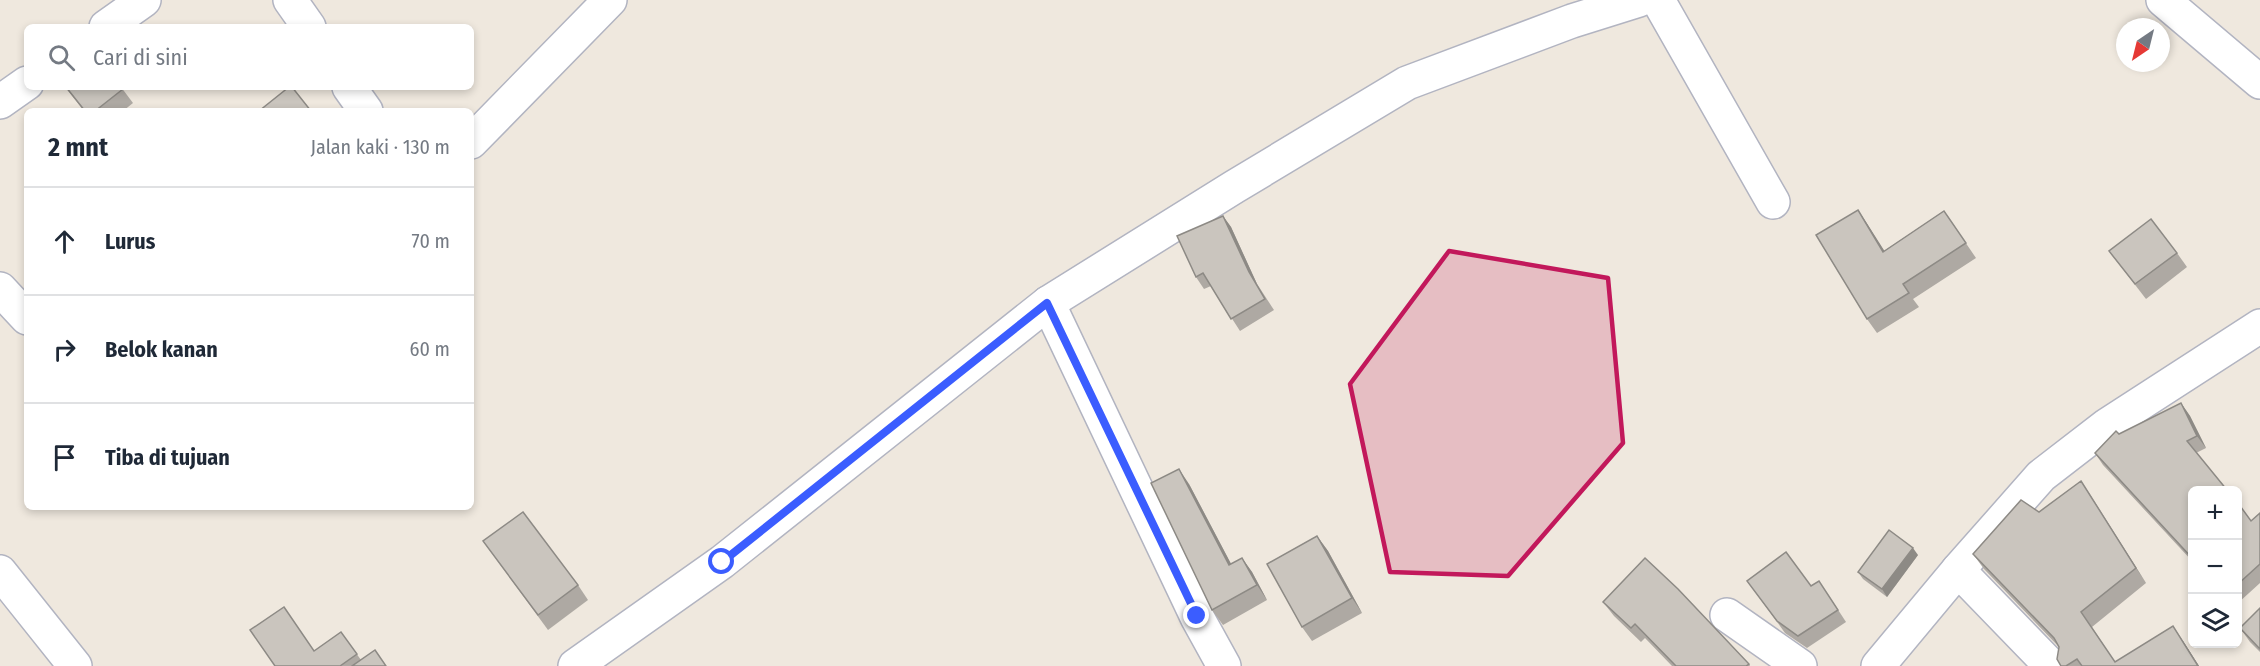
<!DOCTYPE html>
<html lang="id">
<head>
<meta charset="utf-8">
<style>
  body { margin:0; font-family:"Fira Sans Condensed",sans-serif; background:#f2f2f3; color:#1f2937 }
  .controls { position:absolute; right:18px; bottom:18px; display:grid; overflow:hidden; border-radius:9px; box-shadow:0 3px 9px #0003 }
  .controls button { width:54px; height:54px; display:grid; place-items:center; padding:0; border:0; border-bottom:2px solid #e0e1e3; background:#fff; color:#1f2937; font:30px sans-serif }
  .compass { position:absolute; left:2116px; top:18px; width:54px; height:54px; border-radius:50%; background:#fff; box-shadow:0 3px 9px #0003; rotate:215deg }
  .stop { position:absolute; width:18px; height:18px; margin:-14px; border:4px solid #3b5dff; border-radius:50%; background:#fff }
  .stop.end { background:#3b5dff; border-color:#fff; box-shadow:0 2px 6px #0008 }
  .list { margin:0; padding:0; list-style:none }
  h2 { display:flex; justify-content:space-between; align-items:center; height:78px; margin:0; padding:0 24px; font-size:26px }
  h2 small { font-size:20px; font-weight:400; color:#747a83 }
  .list li { display:grid; grid-template-columns:39px 1fr auto; gap:18px; align-items:center; box-sizing:border-box; height:108px; padding:0 24px; border-top:2px solid #e0e1e3 }
  .list b { display:block; font-size:22px; white-space:nowrap }
  .list em { font-size:20px; font-style:normal; color:#747a83 }
  .icon { flex:none; width:33px; height:33px; fill:none; stroke:currentColor; stroke-width:2; stroke-linecap:round; stroke-linejoin:round }
  .map { position:relative; flex:none; width:2260px; height:666px; overflow:hidden }
  .search { position:absolute; background:#fff; box-shadow:0 3px 9px #0003; left:24px; top:24px; width:450px; height:66px; display:flex; align-items:center; gap:15px; box-sizing:border-box; padding:0 21px; border-radius:9px; color:#747a83; font-size:22px }
  .panel { position:absolute; background:#fff; box-shadow:0 3px 9px #0003; left:24px; top:108px; width:450px; height:402px; border-radius:9px }
  .map>svg:first-child { display:block }
  .lines { fill:none; stroke-linecap:round; stroke-linejoin:round }
  .minor-casing { stroke:#b2b4c1; stroke-width:36 }
  .tertiary-casing { stroke:#b2b4c1; stroke-width:36 }
  .minor { stroke:#fff; stroke-width:33 }
  .tertiary { stroke:#fff; stroke-width:33 }
  .wall { fill:#aea9a3 }
  .shaded-wall { fill:#8d8a85 }
  .building { fill:#cac5be; stroke:#8d8a85; stroke-width:1.5 }
  .route { stroke:#3b5dff; stroke-width:8 }
  .marked { fill:#c2185b; fill-opacity:0.2; stroke:#c2185b; stroke-width:4.5; stroke-linejoin:round }
</style>
</head>
<body>
<div class="map">
<svg width="2260" height="666" viewBox="0 0 2260 666">
  <rect width="100%" height="100%" fill="#efe8de"/>
  <g class="lines">
    <g class="minor-casing">
      <g id="minor">
        <path d="M290,0l19,27"/>
        <path d="M1658,0l115,202"/>
        <path d="M2163,0l97,82"/>
        <path d="M106,27l38,-27"/>
        <path d="M349,87l17,24"/>
        <path d="M0,102l27,-19"/>
        <path d="M471,142l139,-142"/>
        <path d="M0,289l27,29"/>
        <path d="M1048,303l149,314 27,49"/>
        <path d="M1958,570l93,96"/>
        <path d="M0,572l75,94"/>
        <path d="M1727,615l73,51"/>
        <path d="M1878,666l80,-96 83,-94 66,-51 153,-99"/>
      </g>
    </g>
    <g class="tertiary-casing">
      <path id="tertiary" d="M575,666l147,-104 326,-259 186,-116 173,-104 165,-62 67,-21"/>
    </g>
    <use href="#minor" class="minor"/>
    <use href="#tertiary" class="tertiary"/>
  </g>
  <g class="wall">
    <path d="M65,87h56l12,16 -10,8h-39z"/>
    <path d="M1858,210l26,41 60,-40 32,47 -63,41 6,8 -42,26 -10,-14z"/>
    <path d="M1223,216l8,11 26,57 17,26 -34,21 -29,-45 -7,3 -8,-12z"/>
    <path d="M2109,251l68,2 10,14 -41,32z"/>
    <path d="M2181,403l9,13 16,32 -10,5 -3,37v72l-90,-97 -8,-12 24,-19z"/>
    <path d="M2081,481l65,102 -54,44 23,35 68,-21 16,25h-138l-2,-19 -75,-78 -11,-15 66,-42z"/>
    <path d="M1189,484l42,80 11,-6 10,14 15,28 -44,25 -11,-15z"/>
    <path d="M2238,503l13,18 9,-8v70l-22,20z"/>
    <path d="M1317,536l11,15 34,62 -50,28 -10,-14z"/>
    <path d="M483,541l95,44 10,15 -40,30z"/>
    <path d="M1918,555l-31,42 -24,-18 -5,-7z"/>
    <path d="M1811,586l16,7 19,29 -39,26 -22,-15 -29,-40z"/>
    <path d="M1603,602l146,62 1,2h-78l-27,-28 -4,4 -27,-26z"/>
    <path d="M2260,608v44l-10,-10 -10,-14z"/>
    <path d="M341,632l20,28 25,6h-111l39,-15z"/>
  </g>
  <g class="shaded-wall">
    <path d="M1858,210l10,15 26,41 -11,-14z"/>
    <path d="M1223,216l8,11 26,57 17,26 -25,-38z"/>
    <path d="M2181,403l9,13 16,32 -9,-12z"/>
    <path d="M1179,469l10,15 50,95 -10,-14z"/>
    <path d="M2081,481l10,15 55,87 -10,-15z"/>
    <path d="M1317,536l11,15 34,62 -10,-15z"/>
    <path d="M1913,548l5,7 -31,42 -5,-8z"/>
    <path d="M1242,558l10,14 15,28 -10,-15z"/>
    <path d="M2173,626l10,15 16,25h-1z"/>
  </g>
  <g class="building">
    <path d="M66,87h55l2,2 -28,22h-10z"/>
    <path d="M289,87h3l19,24h-52z"/>
    <path d="M1858,210l25,42 61,-41 22,32 -63,41 6,9 -42,26 -51,-84z"/>
    <path d="M1223,216l26,56 16,27 -34,20 -28,-46 -7,4 -19,-41z"/>
    <path d="M2151,219l26,34 -42,31 -26,-33z"/>
    <path d="M2181,403l16,33 -10,5 40,49h-34v69l-98,-106 21,-22 3,3z"/>
    <path d="M1179,469l50,96 13,-7 15,27 -45,25 -61,-127z"/>
    <path d="M2081,481l55,87 -55,44 34,50 58,-36 25,40h-116l-5,-7 -11,7h-5l-4,-7 2,-12 -5,-9 -81,-84 48,-54 18,12z"/>
    <path d="M2238,503l13,18 9,-8v51l-22,20z"/>
    <path d="M523,512l55,73 -40,30 -55,-74z"/>
    <path d="M1889,530l24,18 -31,41 -24,-17z"/>
    <path d="M1317,536l35,62 -50,29 -35,-63z"/>
    <path d="M1786,552l25,34 8,-5 19,29 -40,26 -21,-15 -30,-40z"/>
    <path d="M1645,558l33,31 71,75 -3,2h-70l-41,-42 -4,4 -28,-26z"/>
    <path d="M284,607l30,44 27,-19 16,22 -17,12h-65l-25,-36z"/>
    <path d="M2260,608v41l-20,-21z"/>
    <path d="M375,650l11,16h-34z"/>
  </g>
  <g class="lines">
    <path class="route" d="M722,562l325,-259 150,313"/>
  </g>
  <path class="marked" d="M1449,251l159,27 15,165 -115,133 -118,-4 -40,-188z"/>
</svg>
<div class="controls">
<button>+</button>
<button>−</button>
<button><svg class="icon" aria-label="layers" viewBox="0 0 24 24"><path d="M12 4l9 5-9 5-9-5zM3 14l9 5 9-5"/></svg></button>
</div>
<svg class="compass" viewBox="-18 -18 36 36"><path d="M0-13l5 13h-10z" fill="#e53935"/><path d="M0 13l5-13h-10z" fill="#747a83"/></svg>
<div class="stop" style="left:722px;top:562px"></div>
<div class="stop end" style="left:1197px;top:616px"></div>
<div class="search"><svg class="icon" aria-label="search" viewBox="0 0 24 24"><circle cx="10" cy="10" r="6"/><path d="M15 15l6 6"/></svg>Cari di sini</div>
<section class="panel">
<h2>2 mnt<small>Jalan kaki · 130 m</small></h2>
<ul class="list">
<li><svg class="icon" aria-label="ahead" viewBox="0 0 24 24"><path d="M12 20V5M6 11l6-6 6 6"/></svg><div><b>Lurus</b></div><em>70 m</em></li>
<li><svg class="icon" aria-label="right" viewBox="0 0 24 24"><path d="M7 20v-9h11M14 6l5 5-5 5"/></svg><div><b>Belok kanan</b></div><em>60 m</em></li>
<li><svg class="icon" aria-label="arrive" viewBox="0 0 24 24"><path d="M6 21V4h12l-3 4 3 4H6"/></svg><div><b>Tiba di tujuan</b></div></li>
</ul>
</section>
</div>
</body>
</html>
